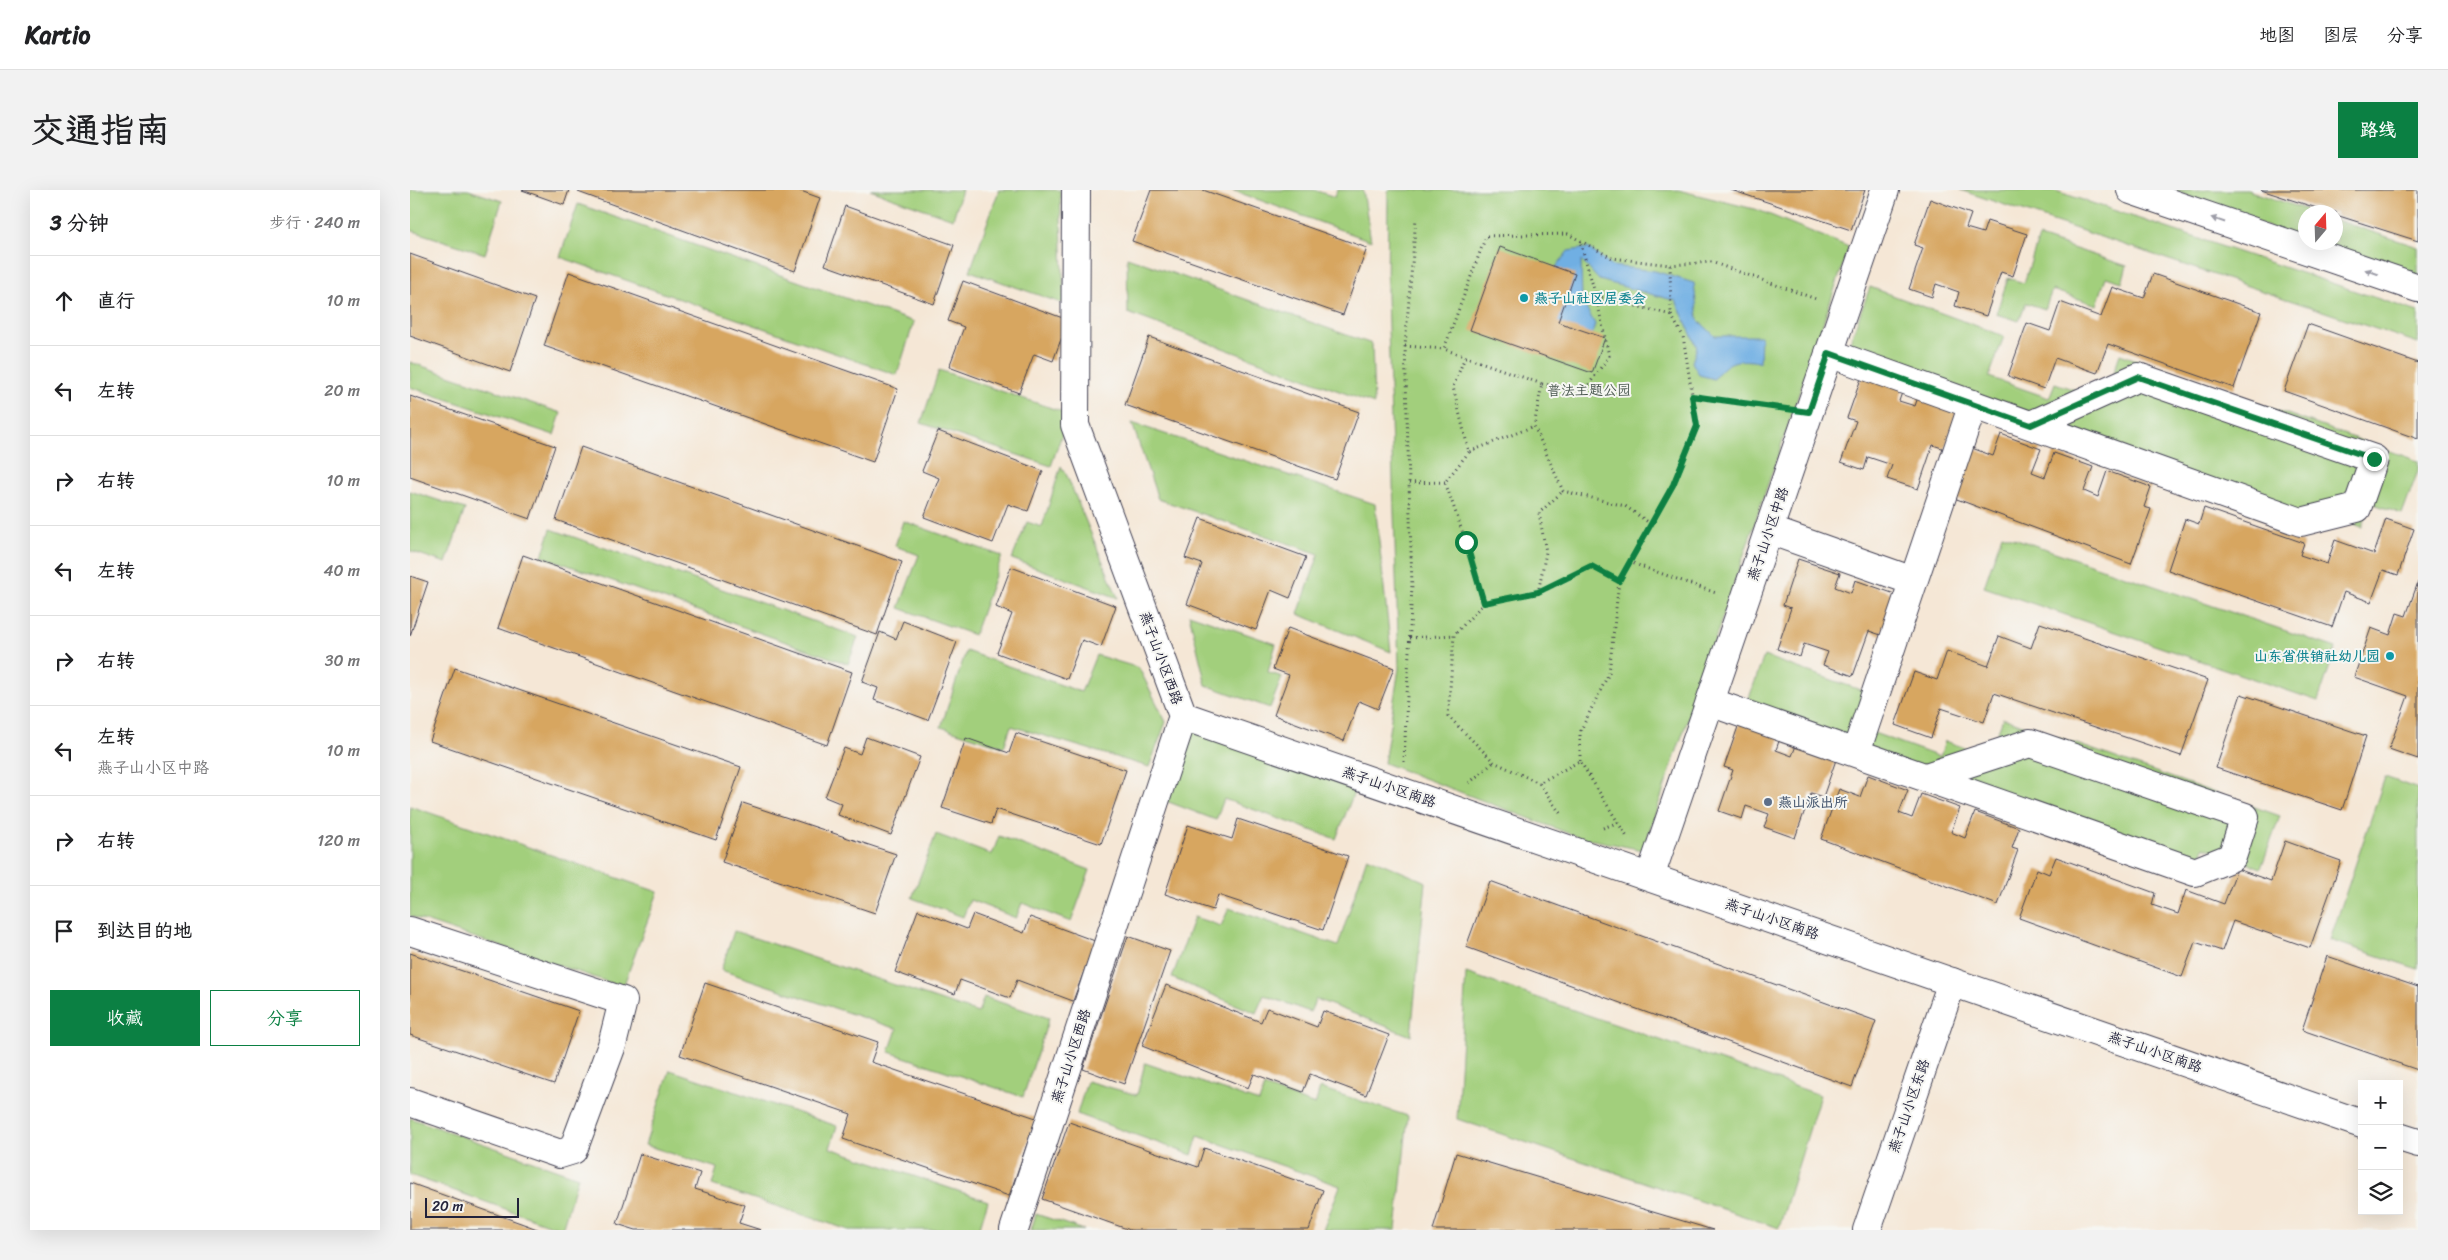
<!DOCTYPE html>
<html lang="zh">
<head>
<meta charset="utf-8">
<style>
  body { margin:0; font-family:Sriracha,"LXGW WenKai TC",sans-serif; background:#f2f2f2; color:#202124 }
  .controls { position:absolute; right:15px; bottom:15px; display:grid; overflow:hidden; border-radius:0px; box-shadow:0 5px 20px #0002 }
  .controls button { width:45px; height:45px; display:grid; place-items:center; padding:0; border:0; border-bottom:1px solid #e0e0e0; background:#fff; color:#202124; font:25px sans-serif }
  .compass { position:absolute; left:1888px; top:15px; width:45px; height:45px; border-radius:50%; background:#fff; box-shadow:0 5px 20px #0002; rotate:19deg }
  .scale { position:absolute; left:15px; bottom:12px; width:94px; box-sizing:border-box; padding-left:5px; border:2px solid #22223b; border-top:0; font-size:14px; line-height:18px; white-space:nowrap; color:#22223b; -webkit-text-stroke:4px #f6f6f2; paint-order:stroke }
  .stop { position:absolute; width:15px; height:15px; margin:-11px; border:4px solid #0b8043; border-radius:50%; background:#fff }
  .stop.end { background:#0b8043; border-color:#fff; box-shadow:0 1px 5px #0008 }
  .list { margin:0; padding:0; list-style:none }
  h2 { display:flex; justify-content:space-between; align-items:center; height:65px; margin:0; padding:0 20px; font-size:21px }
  h2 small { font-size:16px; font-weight:400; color:#757577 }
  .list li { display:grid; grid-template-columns:32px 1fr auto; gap:15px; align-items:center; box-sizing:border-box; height:90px; padding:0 20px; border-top:1px solid #e0e0e0 }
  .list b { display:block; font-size:19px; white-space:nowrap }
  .list p { margin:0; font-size:16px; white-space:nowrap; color:#757577 }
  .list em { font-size:16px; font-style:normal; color:#757577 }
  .actions { display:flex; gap:10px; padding:15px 20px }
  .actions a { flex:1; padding:11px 0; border:1px solid #0b8043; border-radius:0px; text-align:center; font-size:18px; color:#0b8043 }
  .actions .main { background:#0b8043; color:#fff }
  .icon { flex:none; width:28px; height:28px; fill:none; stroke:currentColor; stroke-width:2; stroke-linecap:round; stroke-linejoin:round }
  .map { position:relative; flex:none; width:2008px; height:1040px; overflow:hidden; border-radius:0px }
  header { display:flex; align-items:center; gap:30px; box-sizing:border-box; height:70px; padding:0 25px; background:#fff; border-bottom:1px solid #e0e0e0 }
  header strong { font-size:24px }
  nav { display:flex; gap:28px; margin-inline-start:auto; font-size:18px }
  .intro { display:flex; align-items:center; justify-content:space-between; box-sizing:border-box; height:120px; padding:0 30px }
  h1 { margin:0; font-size:35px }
  .button { padding:12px 22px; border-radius:0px; background:#0b8043; color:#fff; font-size:18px; font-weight:700 }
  main { display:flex; gap:30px; padding:0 30px }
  aside { flex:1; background:#fff; border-radius:0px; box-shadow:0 5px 20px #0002 }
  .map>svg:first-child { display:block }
  .green { fill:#a2cf7c; stroke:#62785c }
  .water { fill:#70afe3; stroke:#49688f }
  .building { fill:#d7a660 }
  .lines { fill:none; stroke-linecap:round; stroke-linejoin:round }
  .minor-casing { stroke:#424052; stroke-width:30 }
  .path { stroke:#424052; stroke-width:3; stroke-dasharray:1 4; stroke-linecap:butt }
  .minor { stroke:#fff; stroke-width:28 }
  .oneway { fill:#9c9ca7 }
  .route { stroke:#0b8043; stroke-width:6 }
  .culture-dot { fill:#0f9aa8; stroke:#f6f6f2; stroke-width:2 }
  .service-dot { fill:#5c6f8a; stroke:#f6f6f2; stroke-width:2 }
  .labels { text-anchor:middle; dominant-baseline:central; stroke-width:4; stroke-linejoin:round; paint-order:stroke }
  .culture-label { font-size:14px; font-weight:bold; fill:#0d838f; stroke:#f6f6f2; text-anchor:start }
  .park-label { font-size:14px; fill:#48564e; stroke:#f6f6f2 }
  .street-label { font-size:14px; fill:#22223b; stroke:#f6f6f2 }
  .service-label { font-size:14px; font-weight:bold; fill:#4e5e75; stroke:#f6f6f2; text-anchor:start }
</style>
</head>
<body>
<header>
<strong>Kartio</strong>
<nav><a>地图</a><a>图层</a><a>分享</a></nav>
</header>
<div class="intro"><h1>交通指南</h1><a class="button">路线</a></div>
<main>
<aside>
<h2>3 分钟<small>步行 · 240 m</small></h2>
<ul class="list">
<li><svg class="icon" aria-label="ahead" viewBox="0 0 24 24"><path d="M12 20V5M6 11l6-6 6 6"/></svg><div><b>直行</b></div><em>10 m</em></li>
<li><svg class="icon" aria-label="left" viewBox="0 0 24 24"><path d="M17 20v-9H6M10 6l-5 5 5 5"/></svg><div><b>左转</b></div><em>20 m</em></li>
<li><svg class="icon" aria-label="right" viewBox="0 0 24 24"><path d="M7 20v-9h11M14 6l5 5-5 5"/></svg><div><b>右转</b></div><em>10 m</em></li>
<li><svg class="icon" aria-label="left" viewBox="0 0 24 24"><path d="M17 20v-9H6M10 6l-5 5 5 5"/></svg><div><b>左转</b></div><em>40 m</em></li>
<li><svg class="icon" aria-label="right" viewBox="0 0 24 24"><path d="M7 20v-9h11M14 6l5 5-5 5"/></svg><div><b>右转</b></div><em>30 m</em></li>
<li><svg class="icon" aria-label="left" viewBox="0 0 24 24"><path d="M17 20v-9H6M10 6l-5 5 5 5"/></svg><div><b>左转</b><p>燕子山小区中路</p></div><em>10 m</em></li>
<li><svg class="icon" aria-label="right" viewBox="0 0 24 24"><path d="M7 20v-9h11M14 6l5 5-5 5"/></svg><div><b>右转</b></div><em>120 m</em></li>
<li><svg class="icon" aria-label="arrive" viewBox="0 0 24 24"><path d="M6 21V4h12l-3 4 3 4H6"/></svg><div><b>到达目的地</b></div></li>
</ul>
<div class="actions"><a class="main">收藏</a><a>分享</a></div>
</aside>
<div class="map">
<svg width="2008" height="1040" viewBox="0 0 2008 1040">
  <rect width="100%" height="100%" fill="#f6f6f2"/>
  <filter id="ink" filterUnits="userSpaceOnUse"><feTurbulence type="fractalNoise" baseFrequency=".02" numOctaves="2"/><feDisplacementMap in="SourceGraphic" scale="10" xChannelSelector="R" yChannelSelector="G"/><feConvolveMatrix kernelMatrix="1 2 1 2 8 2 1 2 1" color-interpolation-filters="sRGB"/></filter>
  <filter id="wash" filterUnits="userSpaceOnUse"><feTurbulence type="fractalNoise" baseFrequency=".0096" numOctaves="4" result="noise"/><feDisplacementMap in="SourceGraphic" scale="20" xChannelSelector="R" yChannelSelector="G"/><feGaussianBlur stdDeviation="1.12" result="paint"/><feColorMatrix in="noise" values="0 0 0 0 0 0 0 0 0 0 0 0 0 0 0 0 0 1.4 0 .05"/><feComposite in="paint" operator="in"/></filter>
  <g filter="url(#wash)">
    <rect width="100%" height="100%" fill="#f5e7d6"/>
    <g class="green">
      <path d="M0,0h58l34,11 -17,53 -75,-24z"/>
      <path d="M460,0h92l-9,29z"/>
      <path d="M589,0h61l4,114 -94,-33z"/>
      <path d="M822,0h82l21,7 2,-7h26l8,51z"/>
      <path d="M978,0h290l80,20 91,37 -206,603 -65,-13 -194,-74 15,-95 -12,-372z"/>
      <path d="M1550,0h93l365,122v31z"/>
      <path d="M1763,0h74l67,22h-8l-1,29z"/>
      <path d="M168,14l336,118 -17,53 -337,-118z"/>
      <path d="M1926,30l82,27v31l-108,-35 26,-1z"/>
      <path d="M1629,47l88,29 -5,16 -16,-5 -9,28 -45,-15 -7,19 -19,-6 -7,18 -23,-7 12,-36 16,5z"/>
      <path d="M717,67l245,87 2,60 -246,-91z"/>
      <path d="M1460,97l134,49 -15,41 60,21 6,-15 49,17 16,-46 298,107v10l-16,43 -31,-11 -9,24 -36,-13 -6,16 -476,-172z"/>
      <path d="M0,172l151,51 -7,22 -144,-48z"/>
      <path d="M529,180l130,44 -18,52 -130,-43z"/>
      <path d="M722,233l243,81 16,148 -93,-38 21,-60 -161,-55z"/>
      <path d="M651,276l6,10 51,122 -106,-39 15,-37 15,5z"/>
      <path d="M0,301l55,18 -19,54 -36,-12z"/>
      <path d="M493,331l99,35 -28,79 -75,-27 20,-53 -24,-9z"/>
      <path d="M141,339l307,108 -10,27 -306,-108z"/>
      <path d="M1592,344l334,114 -18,53 -334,-114z"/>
      <path d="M779,424l87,30 -8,28 14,5 -12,31 -64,-23z"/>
      <path d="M556,461l115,41 15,-37 43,13 27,54 -17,45 -138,-41 -7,21 -63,-20z"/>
      <path d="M1354,466l119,42 -12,34 69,25 5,-16 44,15 14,-38 277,98 -19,52 -57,-21 -9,25 -451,-160z"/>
      <path d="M783,538l163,59 -20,52 -112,-40 -8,21 -50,-19z"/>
      <path d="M1975,587l33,12v180l-88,-29z"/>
      <path d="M0,616l248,86 -35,95 -213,-71z"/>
      <path d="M526,644l56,21 7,-19 91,34 -19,52 -49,-19 -6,15 -46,-18 -7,17 -51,-19z"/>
      <path d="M957,667l59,25 -15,154 -95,-37 -6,13 -46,-17 -8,18 -84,-35 22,-61 27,9 8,-18 109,38z"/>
      <path d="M324,741l244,82 6,-16 65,21 -26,79 -134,-45 8,-23 -176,-59z"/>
      <path d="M1056,783l354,122 -41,133 -322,-109z"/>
      <path d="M735,873l114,39 5,-15 51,18 5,-17 88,28 -12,114h-73l17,-44 -142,-50 -6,19 -115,-41 10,-33 50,14z"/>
      <path d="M260,880l167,56 -7,22 158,53 -9,29h-130l-137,-45 5,-17 -72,-23z"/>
      <path d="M0,928l168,59 -16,52 -152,-54z"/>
      <path d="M626,1024l48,16h-53z"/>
    </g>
    <path class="water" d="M1178,58l24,18 43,5 39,12 4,37 17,16h46l-1,26c-22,-3 -32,-3 -46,17l-15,-4 -7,-13 5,-15 -21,-46 -77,-21 -18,-20 1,41 13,23 -7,28 -29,2 -6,-83 15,-20z"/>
    <g id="blocks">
      <g class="building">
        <path d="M112,0h47l-5,15z"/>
        <path d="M169,0h219l22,8 -25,73 -217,-79z"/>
        <path d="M741,0h52l164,58 -24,67 -211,-74z"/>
        <path d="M1321,0h134l-14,40z"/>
        <path d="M1851,0h157v51l-82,-26v-3h-7z"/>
        <path d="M1520,9l41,15 -5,14 17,5 4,-12 40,13 -14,42 -12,-4 -15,44 -31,-10 4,-14 -23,-8 -4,13 -23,-8 14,-41 -9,-3z"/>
        <path d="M435,16l109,39 -20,59 -109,-39z"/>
        <path d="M1090,57l75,27 -17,48 47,16 -13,35 -122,-43z"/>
        <path d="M0,64l125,45 -25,73 -100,-36z"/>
        <path d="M159,82l329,117 -25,73 -329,-116z"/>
        <path d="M1743,84l108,38 -27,76 -126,-44 -11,29 -42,-15 -11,31 -36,-13 19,-53 23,8 10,-29 41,15 11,-30 32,11z"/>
        <path d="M553,91l105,39 -15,41 -19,-7 -15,39 -70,-26 15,-40 -16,-6z"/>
        <path d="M1898,134l110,39v76l-134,-48z"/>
        <path d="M739,147l210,75 -24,67 -210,-74z"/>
        <path d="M1453,183l41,14 -5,14 16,5 4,-12 40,13 -14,42 -12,-4 -15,44 -31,-10 5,-14 -24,-8 -4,13 -23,-8 15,-41 -9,-3z"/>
        <path d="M0,206l145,50 -25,73 -120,-42z"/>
        <path d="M528,241l105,40 -15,40 -20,-7 -15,39 -69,-26 15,-39 -17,-7z"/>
        <path d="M1591,244l40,15 -9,23 13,5 9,-24 39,14 -9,24 14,6 9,-26 44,16 -7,20 7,2 -20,55 -177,-66 18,-50 21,8z"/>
        <path d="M171,257l321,115 -25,73 -321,-115z"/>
        <path d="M1794,318l100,35 -4,12 27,9 8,-24 39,14 12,-35 28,10 -16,46 -15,-5 -12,32 -27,-10 -12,35 -164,-57 17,-51 14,5z"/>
        <path d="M790,328l106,39 -16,41 -19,-8 -15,40 -69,-26 15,-40 -17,-6z"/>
        <path d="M113,365l329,117 -25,73 -329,-117z"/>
        <path d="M1388,369l42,14 -5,14 16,6 4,-13 40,14 -14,41 -12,-4 -16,45 -30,-11 5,-13 -24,-8 -4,13 -23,-8 14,-41 -8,-3z"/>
        <path d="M601,377l105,39 -15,41 -19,-7 -15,39 -70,-26 15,-39 -16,-7z"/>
        <path d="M0,386l18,6 -18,54z"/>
        <path d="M2008,392v177l-29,-10 19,-53 -54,-19 17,-49 19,7 7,-22 9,3z"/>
        <path d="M493,431l54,21 -29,78 -54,-20 4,-12 -16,-6 18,-50 16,7z"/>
        <path d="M1630,433l168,57 -27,76 -187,-63 -10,29 -43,-14 -10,30 -36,-13 19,-53 23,8 10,-29 41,15 11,-30 32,12z"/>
        <path d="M878,438l106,40 -16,41 -19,-8 -15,40 -70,-26 15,-40 -16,-6z"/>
        <path d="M45,478l286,99 -25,73 -286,-99z"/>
        <path d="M1831,504l125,42 -24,74 -126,-42z"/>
        <path d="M1330,531l41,14 -5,15 16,6 5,-13 40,14 -14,40 -12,-4 -16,45 -31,-11 5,-13 -23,-8 -4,13 -23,-8 14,-41 -9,-3z"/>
        <path d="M606,543l110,37 -25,74 -105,-35 -5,15 -49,-16 24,-70 43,15z"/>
        <path d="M456,547l54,20 -29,78 -53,-20 4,-11 -17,-7 19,-49 16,6z"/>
        <path d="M1458,585l40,15 -9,23 13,5 9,-24 39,14 -9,24 14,6 10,-26 44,16 -7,20 6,2 -20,55 -177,-66 18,-50 21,8z"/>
        <path d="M333,613l153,51 -21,59 -153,-51z"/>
        <path d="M828,629l110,37 -25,74 -105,-35 -5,15 -48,-16 23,-69 44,14z"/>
        <path d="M1875,651l56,20 -31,87 -77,-27 -11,30 -27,-9 -13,35 -163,-59 18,-49 12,5 7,-17 99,36 -3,12 26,9 8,-24 38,14 13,-35 34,12z"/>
        <path d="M1080,691l386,140 -24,66 -386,-140z"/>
        <path d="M508,720l49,19 6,-15 51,19 6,-16 65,24 -22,60 -56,-21 -7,18 -50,-18 -5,14 -60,-22z"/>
        <path d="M718,746l42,15 -46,133 -41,-15z"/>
        <path d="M0,763l169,58 -25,73 -144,-49z"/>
        <path d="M1917,766l91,31v83l-116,-40z"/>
        <path d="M295,793l173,59 -7,20 165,56 -27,78 -166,-57 8,-25 -171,-59z"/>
        <path d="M756,795l95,37 6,-14 50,19 6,-16 66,24 -23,60 -56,-21 -7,18 -49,-18 -6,14 -106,-42z"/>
        <path d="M659,932l129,45 6,-19 119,42 -14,40h-179l-88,-31z"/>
        <path d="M1046,963l257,77h-280z"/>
        <path d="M230,964l60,19 -5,16 50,16 -6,18 22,7h-125l-19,-6z"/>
        <path d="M0,993l130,47h-130z"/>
      </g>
    </g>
  </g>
  <g filter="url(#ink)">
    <use href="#blocks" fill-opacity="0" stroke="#424052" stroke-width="1"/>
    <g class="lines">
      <g class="minor-casing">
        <g id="minor">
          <path d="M1721,0l287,98"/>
          <path d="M1419,163l472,169 56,-14 17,-49 -236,-82 -107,48"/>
          <path d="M1359,340l144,51"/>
          <path d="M1300,512l485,170 37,-15 13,-40 -215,-74 -104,34"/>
          <path d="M773,526l1179,408"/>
          <path d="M1446,562l117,-348"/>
          <path d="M1240,687l235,-687"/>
          <path d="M0,741l213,70 -11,44 -39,105 -13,4 -150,-52"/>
          <path d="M1989,947l19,6"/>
          <path d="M604,1040l169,-514 -108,-291 1,-235"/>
          <path d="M1457,1040l85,-248"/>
        </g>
      </g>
      <g class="path">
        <path d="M1187,106l74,19"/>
        <path d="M995,156l39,3"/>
        <path d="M1055,167l-12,30 16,65 65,-26"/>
        <path d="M1132,194l43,6 24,-34 -13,-60 -16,-55"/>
        <path d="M1282,207l87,11"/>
        <path d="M1059,262l-24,30 21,60 18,61 -30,32 -6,81 46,46 45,21"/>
        <path d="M999,293l36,-1"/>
        <path d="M1241,334l-26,-18 -62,-15 -29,-65 8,-42 -98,-35 42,-113 82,-2 44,24 58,7 41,-3 105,37"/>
        <path d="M1219,372l87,31"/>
        <path d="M1128,403l8,-41 -7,-39 24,-22"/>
        <path d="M1074,413l54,-10 53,-27 28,15"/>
        <path d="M1000,448l44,-3"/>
        <path d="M1170,571v-29l29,-59 10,-92 54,-96 24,-59 -14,-90 -12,-21 -1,-50"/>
        <path d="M994,572l8,-177 -7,-239 11,-128"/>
        <path d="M1059,593l25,-21"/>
        <path d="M1150,623l-21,-30 41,-22 47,76"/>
        <path d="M1193,638l16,-6"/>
      </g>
      <use href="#minor" class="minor"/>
    </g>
    <defs><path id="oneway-solid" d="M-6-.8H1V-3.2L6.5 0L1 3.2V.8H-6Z" transform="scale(1.25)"/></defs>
    <g class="oneway">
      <use href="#oneway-solid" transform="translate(1808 30) rotate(-161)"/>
      <use href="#oneway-solid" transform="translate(1962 82) rotate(-161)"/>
    </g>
  </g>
  <g class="lines" filter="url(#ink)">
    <path class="route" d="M1056,352l18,61 54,-11 53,-26 28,15 54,-96 24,-59 -5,-30 117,16 20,-59 202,72 107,-48 236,82"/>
  </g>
  <g class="culture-dot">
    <circle cx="1114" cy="108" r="5"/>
    <circle cx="1980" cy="466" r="5"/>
  </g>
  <circle class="service-dot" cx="1358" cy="612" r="5"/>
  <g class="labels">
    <g class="culture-label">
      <text x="1124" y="108">燕子山社区居委会</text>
      <text x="1970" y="466" text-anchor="end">山东省供销社幼儿园</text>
    </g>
    <g class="park-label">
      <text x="1179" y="200">普法主题公园</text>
    </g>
    <g class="street-label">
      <text transform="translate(1358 344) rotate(-71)">燕子山小区中路</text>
      <text transform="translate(751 468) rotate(70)">燕子山小区西路</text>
      <text transform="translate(979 597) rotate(19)">燕子山小区南路</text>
      <text transform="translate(1362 729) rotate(19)">燕子山小区南路</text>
      <text transform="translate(1745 862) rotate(19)">燕子山小区南路</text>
      <text transform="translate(661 866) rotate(-72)">燕子山小区西路</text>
      <text transform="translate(1499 916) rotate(-71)">燕子山小区东路</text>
    </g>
    <g class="service-label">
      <text x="1368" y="612">燕山派出所</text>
    </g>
  </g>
</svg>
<div class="controls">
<button>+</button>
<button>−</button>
<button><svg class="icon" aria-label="layers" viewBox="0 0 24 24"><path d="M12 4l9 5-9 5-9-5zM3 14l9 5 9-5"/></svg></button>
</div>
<svg class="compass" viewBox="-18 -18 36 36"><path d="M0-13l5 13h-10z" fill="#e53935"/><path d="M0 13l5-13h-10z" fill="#757577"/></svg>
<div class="scale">20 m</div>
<div class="stop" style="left:1056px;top:352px"></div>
<div class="stop end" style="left:1964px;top:269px"></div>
</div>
</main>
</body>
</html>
